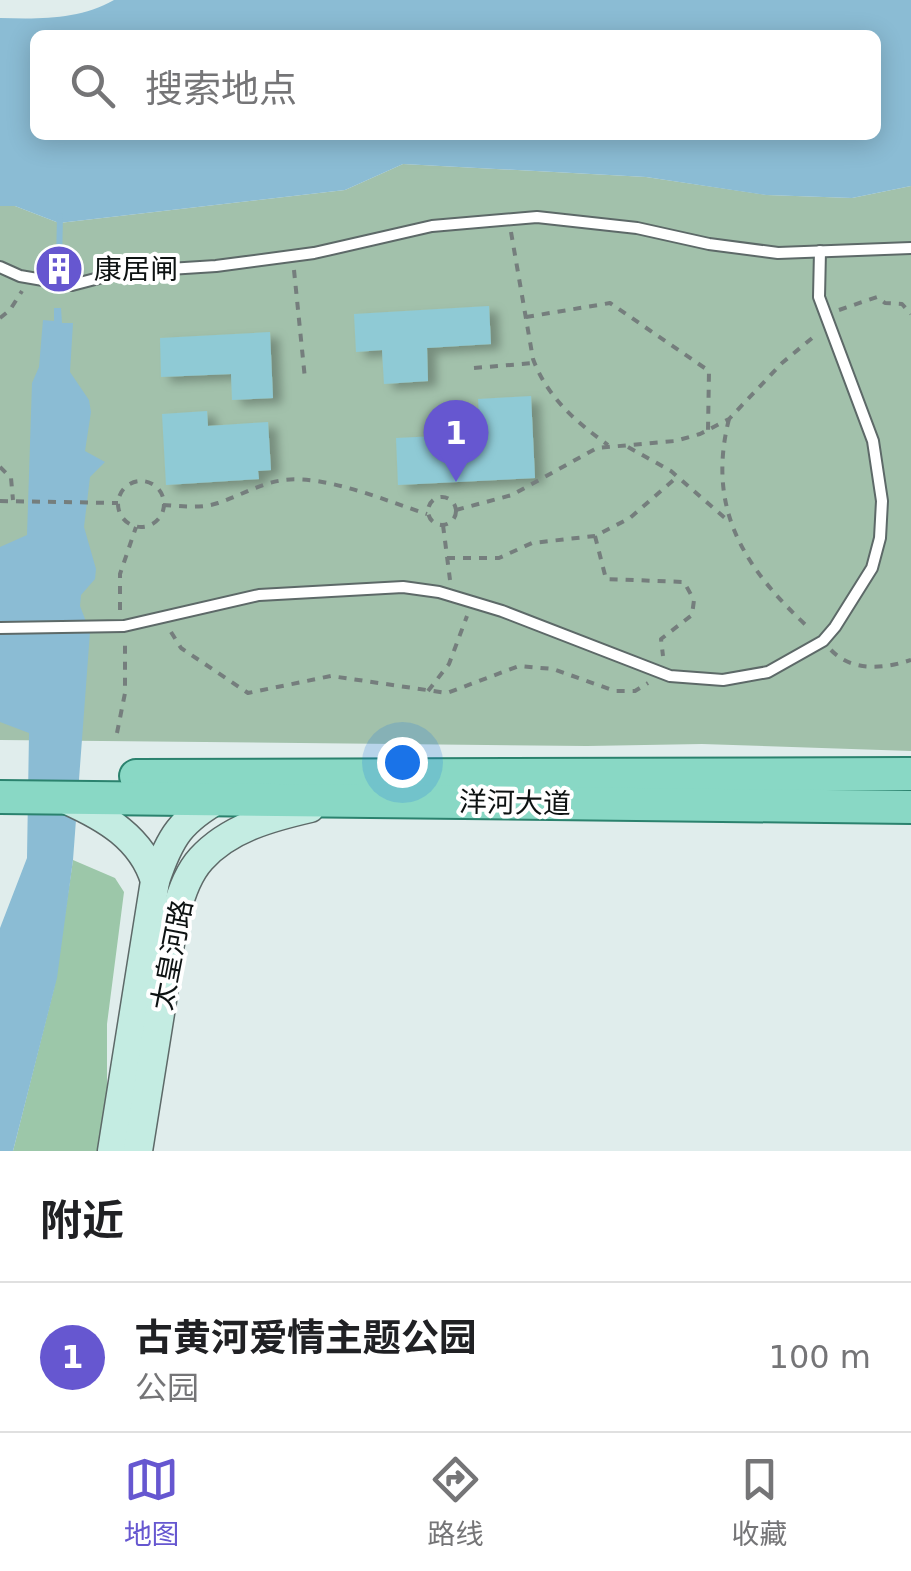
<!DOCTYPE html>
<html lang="zh">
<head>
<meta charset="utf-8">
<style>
  body { margin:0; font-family:"DejaVu Sans","Noto Sans SC",sans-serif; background:#f6f6f6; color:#202124 }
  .you { position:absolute; left:402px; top:762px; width:35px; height:35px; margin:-25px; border:8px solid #fff; border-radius:50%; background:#1a73e8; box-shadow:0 0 0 15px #1a73e833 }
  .badge { display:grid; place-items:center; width:65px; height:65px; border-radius:50%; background:#6657d0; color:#fff; font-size:32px; font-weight:700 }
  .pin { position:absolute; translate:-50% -82px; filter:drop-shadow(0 2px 5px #0008) }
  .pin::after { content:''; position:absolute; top:52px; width:35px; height:30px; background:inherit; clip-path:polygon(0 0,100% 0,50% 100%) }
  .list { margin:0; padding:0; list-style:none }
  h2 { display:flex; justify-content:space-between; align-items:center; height:130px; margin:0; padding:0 40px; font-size:42px }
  h2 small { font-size:32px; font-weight:400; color:#757577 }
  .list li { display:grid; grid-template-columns:65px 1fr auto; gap:30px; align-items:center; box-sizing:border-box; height:150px; padding:0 40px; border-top:2px solid #e0e0e0 }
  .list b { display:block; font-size:38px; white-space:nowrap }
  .list p { margin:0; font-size:32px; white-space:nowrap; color:#757577 }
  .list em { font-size:32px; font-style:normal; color:#757577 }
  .icon { flex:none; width:55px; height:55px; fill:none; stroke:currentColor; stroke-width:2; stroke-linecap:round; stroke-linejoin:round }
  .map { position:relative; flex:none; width:911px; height:1151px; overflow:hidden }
  .search { position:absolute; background:#fff; box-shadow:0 5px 25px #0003; left:30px; right:30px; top:30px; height:110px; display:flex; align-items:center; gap:25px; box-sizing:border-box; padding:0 35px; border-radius:15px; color:#757577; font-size:38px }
  .sheet { height:280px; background:#fff }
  nav { display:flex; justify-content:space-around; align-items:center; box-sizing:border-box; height:140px; border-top:2px solid #e0e0e0; background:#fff; font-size:28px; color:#757577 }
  nav a { display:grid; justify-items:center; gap:5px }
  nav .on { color:#6657d0 }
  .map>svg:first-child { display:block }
  .green { fill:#a2c1ab }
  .forest { fill:#9cc7a9 }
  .water { fill:#8bbcd4; fill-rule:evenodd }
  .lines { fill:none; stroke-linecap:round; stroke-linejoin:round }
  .stream { stroke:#8bbcd4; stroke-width:6 }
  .building { fill:#8fcad5; filter:url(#shadow) }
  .lane-casing { stroke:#5d6968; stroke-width:14 }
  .secondary-casing { stroke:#5d6968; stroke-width:31 }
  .primary-casing { stroke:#2b826e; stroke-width:36 }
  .path { stroke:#757e7d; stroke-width:4; stroke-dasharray:8 8; stroke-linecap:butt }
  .lane { stroke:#fff; stroke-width:10 }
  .secondary { stroke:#c4ece2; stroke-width:28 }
  .primary { stroke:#89d8c5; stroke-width:32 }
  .labels { text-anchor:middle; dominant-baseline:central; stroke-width:8; stroke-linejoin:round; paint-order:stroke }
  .poi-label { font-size:28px; fill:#0d1212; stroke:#fff; text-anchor:start }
  .street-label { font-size:28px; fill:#0d1212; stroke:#fff }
</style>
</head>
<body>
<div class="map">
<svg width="911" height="1151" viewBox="0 0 911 1151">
  <defs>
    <filter id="shadow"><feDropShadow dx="9" dy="5.5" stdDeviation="5" flood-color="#0004"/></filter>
  </defs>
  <rect width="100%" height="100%" fill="#e0edec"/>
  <path class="green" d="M403,164l243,13 121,18 85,3 59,-12v565l-209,-7 -115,2 -587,-6v-534h15l44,17 286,-33z"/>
  <path class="forest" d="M73,860l42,18 9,14 -17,132v76l-8,51h-86l41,-163z"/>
  <g class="water">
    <path d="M114,0h797v186l-59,12 -86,-3 -120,-18 -243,-13 -58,26 -286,33 -44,-17h-15v-188c39,1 79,2 114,-18zM35,35h841v100h-841z"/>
    <path d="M54,308h7l1,15h11l-3,49 19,28 2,12 -6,39 20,11 -15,15 -6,50 12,42 -1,10 -14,16 -1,11 10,26 -17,228 -16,118 -44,173h-13v-223l27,-70 2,-125 -29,-11v-175l27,-12 5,-152 7,-16 4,-47 11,1z"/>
  </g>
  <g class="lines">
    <path class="stream" d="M59,261l1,-45"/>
  </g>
  <g class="building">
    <path d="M47,262h24v14h-23z"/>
    <path d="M489,306l2,38 -64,4 1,33 -44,3 -2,-34 -26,2 -2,-38z"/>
    <path d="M270,332l3,66 -41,2 -1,-26 -70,3 -1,-39z"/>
    <path d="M531,396l4,82 -137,7 -2,-47 84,-4 -2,-35z"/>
    <path d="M207,411l1,15 60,-4 3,48 -13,1 1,8 -93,6 -4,-71z"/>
  </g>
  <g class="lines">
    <g class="lane-casing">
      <g id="lane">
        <path d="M0,267l20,9 52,9 50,-13 94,-6 98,-13 118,-27 105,-9 100,11 72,16 69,9 133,-5"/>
        <path d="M0,628l124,-2 135,-31 144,-8 36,5 63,19 168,65 53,4 45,-8 55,-31 12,-14 37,-59 8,-30 2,-37 -9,-60 -54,-144 1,-46"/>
      </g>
    </g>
    <g class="secondary-casing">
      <g id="secondary">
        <path d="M67,800c38,17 75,38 88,81l-43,270"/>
        <path d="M155,881c15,-45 26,-61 67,-84"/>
        <path d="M138,1151c8,-48 15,-96 23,-144 7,-42 10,-115 40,-148 28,-31 70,-42 109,-51"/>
      </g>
    </g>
    <g class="primary-casing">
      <g id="primary">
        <path d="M136,776l775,-2"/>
        <path d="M0,797l911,10"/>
      </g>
    </g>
    <g class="path">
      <path d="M511,232l22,127c14,38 43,63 75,86"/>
      <path d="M294,270l11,109"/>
      <path d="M839,310l38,-13 8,6 17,1 9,10"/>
      <path d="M526,317l84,-14 99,68 -1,59"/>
      <path d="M0,318l10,-8 12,-19"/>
      <path d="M474,368l60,-5"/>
      <path d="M729,419c-23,91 16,150 81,210"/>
      <path d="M628,447l43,24 54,47"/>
      <path d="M0,467l11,11 2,22"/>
      <circle cx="141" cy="504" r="23"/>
      <circle cx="442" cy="511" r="14"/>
      <path d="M0,501l118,2"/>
      <path d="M163,505c19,1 37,4 55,-2 22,-7 42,-20 66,-23 43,-5 102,21 143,34"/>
      <path d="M456,510l56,-15 85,-47 78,-7 25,-7 29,-15 53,-56 35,-29"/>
      <path d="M443,525l7,55"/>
      <path d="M595,536l11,43 78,3 10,18 -2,15 -31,24 2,17"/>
      <path d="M447,558h52l33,-15 63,-7 35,-18 47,-41"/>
      <path d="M120,610v-36l16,-47"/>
      <path d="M171,632l10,16 67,45 83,-17 116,17 72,-27 34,3 62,22h20l13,-8"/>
      <path d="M831,650c21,22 52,19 80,10"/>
      <path d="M428,691l21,-27 18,-48"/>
      <path d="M117,733l8,-40v-54"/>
    </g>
    <use href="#lane" class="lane"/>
    <use href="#secondary" class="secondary"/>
    <use href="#primary" class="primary"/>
  </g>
  <defs>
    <g id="building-disc" transform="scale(2.5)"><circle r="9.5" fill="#6657d0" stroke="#fff"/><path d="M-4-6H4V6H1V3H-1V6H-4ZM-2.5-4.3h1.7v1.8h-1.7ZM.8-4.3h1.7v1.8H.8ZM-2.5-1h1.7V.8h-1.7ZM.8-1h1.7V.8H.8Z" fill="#fff"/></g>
  </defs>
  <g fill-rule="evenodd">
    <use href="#building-disc" x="59" y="269"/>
  </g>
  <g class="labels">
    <g class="poi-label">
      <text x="94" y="269">康居闸</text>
    </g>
    <g class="street-label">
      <text transform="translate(515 803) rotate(1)">洋河大道</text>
      <text transform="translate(172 955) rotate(-79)">太皇河路</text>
    </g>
  </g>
</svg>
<div class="you"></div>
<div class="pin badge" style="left:456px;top:482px">1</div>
<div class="search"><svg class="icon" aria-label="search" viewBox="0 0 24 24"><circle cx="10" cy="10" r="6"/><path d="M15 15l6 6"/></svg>搜索地点</div>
</div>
<section class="sheet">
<h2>附近<small></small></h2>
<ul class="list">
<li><span class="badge">1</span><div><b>古黄河爱情主题公园</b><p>公园</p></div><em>100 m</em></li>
</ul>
</section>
<nav>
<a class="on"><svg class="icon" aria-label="map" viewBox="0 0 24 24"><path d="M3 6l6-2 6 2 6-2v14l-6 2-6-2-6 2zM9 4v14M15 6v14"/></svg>地图</a>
<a><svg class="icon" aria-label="directions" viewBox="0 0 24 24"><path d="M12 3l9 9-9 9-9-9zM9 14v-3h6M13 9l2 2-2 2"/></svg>路线</a>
<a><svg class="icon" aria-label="saved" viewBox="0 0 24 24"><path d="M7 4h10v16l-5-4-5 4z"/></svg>收藏</a>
</nav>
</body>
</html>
